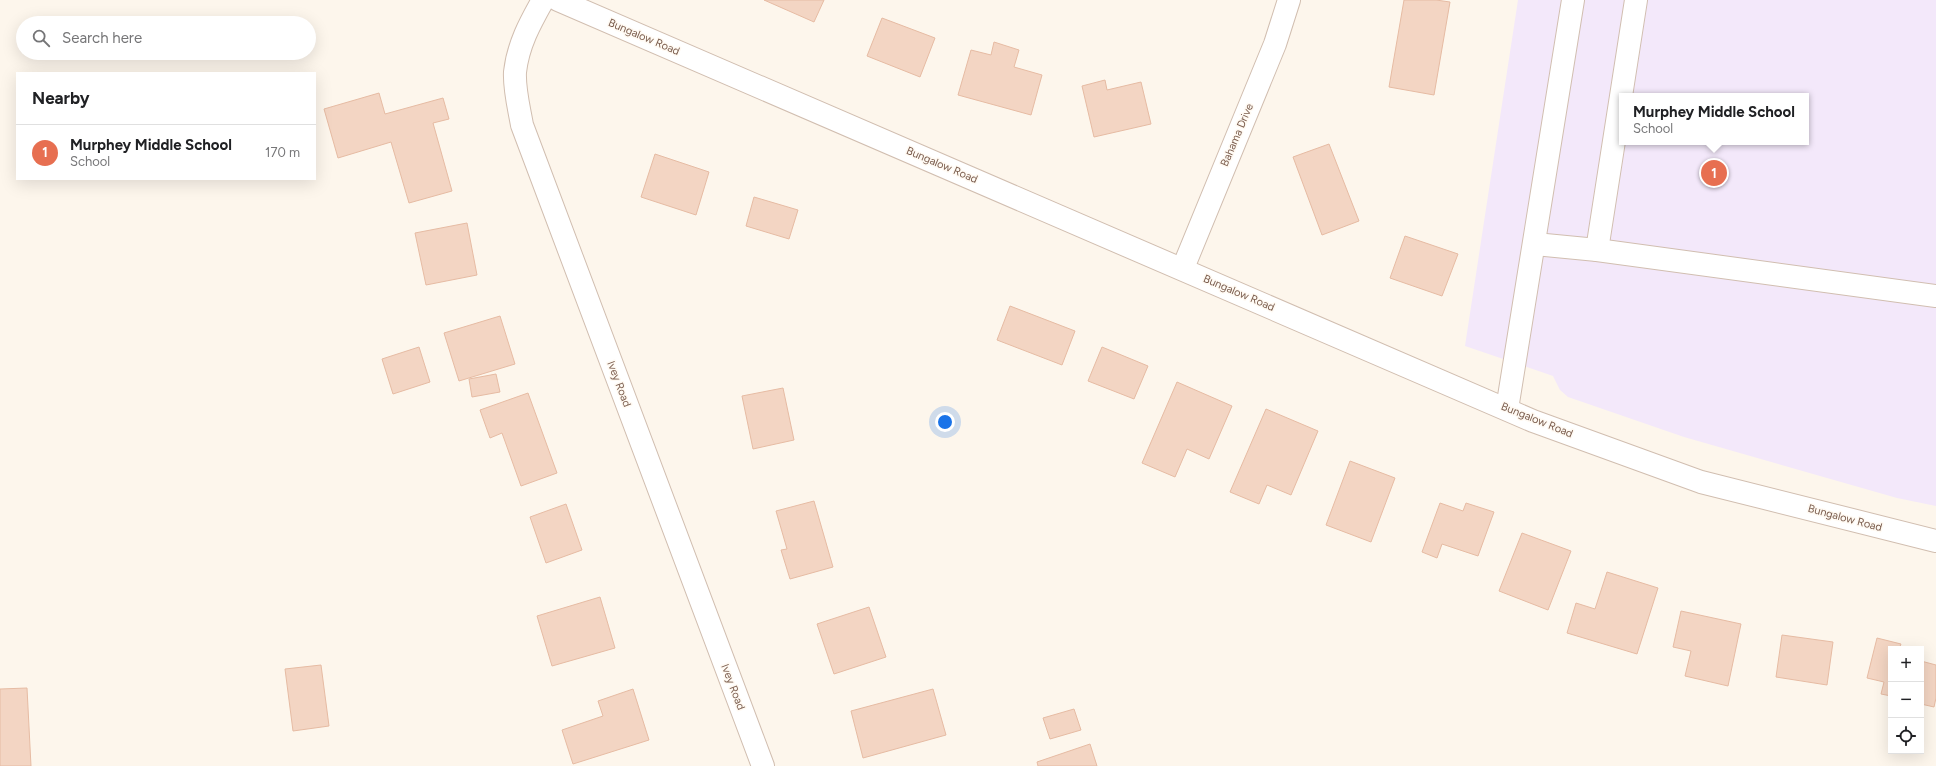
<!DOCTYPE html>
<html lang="en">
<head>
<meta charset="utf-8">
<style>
  body { margin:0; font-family:Figtree,sans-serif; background:#f2f2f2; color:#202124 }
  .controls { position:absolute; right:12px; bottom:12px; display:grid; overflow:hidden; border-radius:0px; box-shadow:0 4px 16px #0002 }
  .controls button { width:36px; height:36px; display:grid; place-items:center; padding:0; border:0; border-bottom:1px solid #e0e0e0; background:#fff; color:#202124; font:20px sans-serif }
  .you { position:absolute; left:945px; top:422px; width:14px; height:14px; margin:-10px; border:3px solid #fff; border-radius:50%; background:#1a73e8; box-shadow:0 0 0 6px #1a73e833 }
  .badge { display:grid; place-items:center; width:26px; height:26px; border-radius:50%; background:#e76f51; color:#fff; font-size:13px; font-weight:700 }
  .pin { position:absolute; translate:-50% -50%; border:2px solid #fff; box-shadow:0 1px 4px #0006 }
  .popup { position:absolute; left:1619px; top:93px; width:190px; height:52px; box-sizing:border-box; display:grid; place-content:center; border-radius:0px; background:#fff; filter:drop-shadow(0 1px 3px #0005); font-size:13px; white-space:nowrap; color:#757577 }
  .popup b { font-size:15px; color:#202124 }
  .popup::after { content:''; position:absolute; left:50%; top:100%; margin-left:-8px; border:8px solid transparent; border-top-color:#fff }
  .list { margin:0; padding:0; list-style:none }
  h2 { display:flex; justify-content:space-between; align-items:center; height:52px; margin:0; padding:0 16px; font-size:17px }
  h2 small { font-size:13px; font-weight:400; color:#757577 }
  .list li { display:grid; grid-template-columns:26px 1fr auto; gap:12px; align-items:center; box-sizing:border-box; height:56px; padding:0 16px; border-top:1px solid #e0e0e0 }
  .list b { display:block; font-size:15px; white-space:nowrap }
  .list p { margin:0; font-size:13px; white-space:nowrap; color:#757577 }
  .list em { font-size:13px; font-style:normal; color:#757577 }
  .icon { flex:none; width:22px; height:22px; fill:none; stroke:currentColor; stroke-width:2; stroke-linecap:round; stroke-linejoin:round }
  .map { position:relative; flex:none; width:1936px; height:766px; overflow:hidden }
  .search { position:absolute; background:#fff; box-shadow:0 4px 16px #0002; left:16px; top:16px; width:300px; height:44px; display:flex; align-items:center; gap:10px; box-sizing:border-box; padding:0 14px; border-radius:22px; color:#757577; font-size:15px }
  .panel { position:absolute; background:#fff; box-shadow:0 4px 16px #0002; left:16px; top:72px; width:300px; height:108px; border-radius:0px }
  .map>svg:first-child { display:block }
  .education { fill:#f3e8fa; fill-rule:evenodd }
  .building { fill:#f3d5c3; stroke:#e6bba3 }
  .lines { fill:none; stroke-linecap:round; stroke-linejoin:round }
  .minor-casing { stroke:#d1beb0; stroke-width:24 }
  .minor { stroke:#fff; stroke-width:22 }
  .labels { text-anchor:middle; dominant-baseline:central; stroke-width:3; stroke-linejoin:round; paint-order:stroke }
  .street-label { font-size:11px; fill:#7a5c4d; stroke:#fffaf3 }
</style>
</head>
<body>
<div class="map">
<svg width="1936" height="766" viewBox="0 0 1936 766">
  <rect width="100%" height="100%" fill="#fdf6ec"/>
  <path class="education" d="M1518,0h418v506l-39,-8 -213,-61 -116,-40 -8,-7 -7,-14 -88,-30zM1622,96h184v46h-184z"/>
  <g class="building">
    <path d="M764,0h60l-10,22z"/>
    <path d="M1404,0h32l14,2 -16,93 -45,-8z"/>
    <path d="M882,18l53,20 -15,39 -53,-21z"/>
    <path d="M994,42l25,8 -5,17 28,8 -11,40 -73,-20 13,-45 20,5z"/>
    <path d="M1105,80l2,10 34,-8 10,42 -57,13 -12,-51z"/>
    <path d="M379,93l6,21 58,-16 6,21 -16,4 19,68 -43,12 -18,-61 -53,16 -14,-49z"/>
    <path d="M1329,144l30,77 -37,14 -29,-78z"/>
    <path d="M655,154l54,18 -13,43 -55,-18z"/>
    <path d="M754,197l44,13 -9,29 -43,-13z"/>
    <path d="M467,223l10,52 -51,10 -11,-52z"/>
    <path d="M1405,236l53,18 -16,42 -52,-18z"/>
    <path d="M1010,306l65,25 -13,34 -65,-25z"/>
    <path d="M500,316l15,48 -56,17 -15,-48z"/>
    <path d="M419,347l11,35 -37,12 -11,-35z"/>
    <path d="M1102,347l46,19 -14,33 -46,-18z"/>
    <path d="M496,374l4,18 -28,5 -3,-18z"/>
    <path d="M1177,382l55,24 -23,53 -22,-10 -12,28 -33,-14z"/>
    <path d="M783,388l11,52 -41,9 -11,-53z"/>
    <path d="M528,393l29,80 -36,13 -19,-53 -12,5 -10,-28z"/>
    <path d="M1266,409l52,22 -27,64 -24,-10 -8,19 -29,-12z"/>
    <path d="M1350,461l45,17 -24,64 -45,-17z"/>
    <path d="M814,501l19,66 -43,12 -9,-29 6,-1 -11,-38z"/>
    <path d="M1440,503l23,8 3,-8 28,9 -16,44 -36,-12 -5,14 -15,-6z"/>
    <path d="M566,504l16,46 -36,13 -16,-46z"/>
    <path d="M1522,533l49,18 -23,59 -49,-19z"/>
    <path d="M1607,572l51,16 -21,66 -70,-21 9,-30 19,6z"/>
    <path d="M600,597l15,51 -63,18 -15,-50z"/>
    <path d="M869,607l17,50 -52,17 -17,-50z"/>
    <path d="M1681,611l60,13 -13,62 -43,-10 6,-25 -18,-4z"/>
    <path d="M1782,635l51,7 -6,43 -51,-8z"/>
    <path d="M1877,638l24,6 -2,5h-8v47l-10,-2 3,-12 -17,-4z"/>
    <path d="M1921,661l15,4v33l-2,9 -13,-3z"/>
    <path d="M321,665l8,61 -36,5 -8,-62z"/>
    <path d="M27,688l4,78h-31v-77z"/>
    <path d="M633,689l16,51 -76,24 -11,-34 41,-14 -5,-15z"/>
    <path d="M933,689l13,46 -83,23 -12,-47z"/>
    <path d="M1074,709l7,21 -31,9 -7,-21z"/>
    <path d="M1090,744l7,22h-59l-1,-4z"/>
  </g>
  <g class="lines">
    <g class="minor-casing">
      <g id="minor">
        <path d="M543,0c-13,23 -25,45 -28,72 -1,17 4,36 7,53l241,641"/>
        <path d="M558,0l975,421 168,61 235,59"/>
        <path d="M1535,244l62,6 339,46"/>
        <path d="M1597,250l39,-250"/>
        <path d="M1183,268l92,-224 14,-44"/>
        <path d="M1507,409l66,-409"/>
      </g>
    </g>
    <use href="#minor" class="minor"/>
  </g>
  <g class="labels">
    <g class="street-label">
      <text transform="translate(644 37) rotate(23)">Bungalow Road</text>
      <text transform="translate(1237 135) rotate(-67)">Bahama Drive</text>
      <text transform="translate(942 165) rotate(23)">Bungalow Road</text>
      <text transform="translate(1239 293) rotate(23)">Bungalow Road</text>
      <text transform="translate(619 384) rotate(69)">Ivey Road</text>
      <text transform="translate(1537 420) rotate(22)">Bungalow Road</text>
      <text transform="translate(1845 518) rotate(15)">Bungalow Road</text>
      <text transform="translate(733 687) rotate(69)">Ivey Road</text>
    </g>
  </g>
</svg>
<div class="controls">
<button>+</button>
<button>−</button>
<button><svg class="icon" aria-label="locate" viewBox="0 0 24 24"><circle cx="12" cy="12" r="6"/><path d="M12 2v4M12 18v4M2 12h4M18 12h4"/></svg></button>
</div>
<div class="you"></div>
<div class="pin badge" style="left:1714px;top:173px">1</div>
<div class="popup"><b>Murphey Middle School</b>School</div>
<div class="search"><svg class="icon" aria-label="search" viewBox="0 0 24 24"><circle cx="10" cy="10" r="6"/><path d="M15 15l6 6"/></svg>Search here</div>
<section class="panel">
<h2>Nearby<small></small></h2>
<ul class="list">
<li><span class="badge">1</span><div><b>Murphey Middle School</b><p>School</p></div><em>170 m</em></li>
</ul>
</section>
</div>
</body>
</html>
